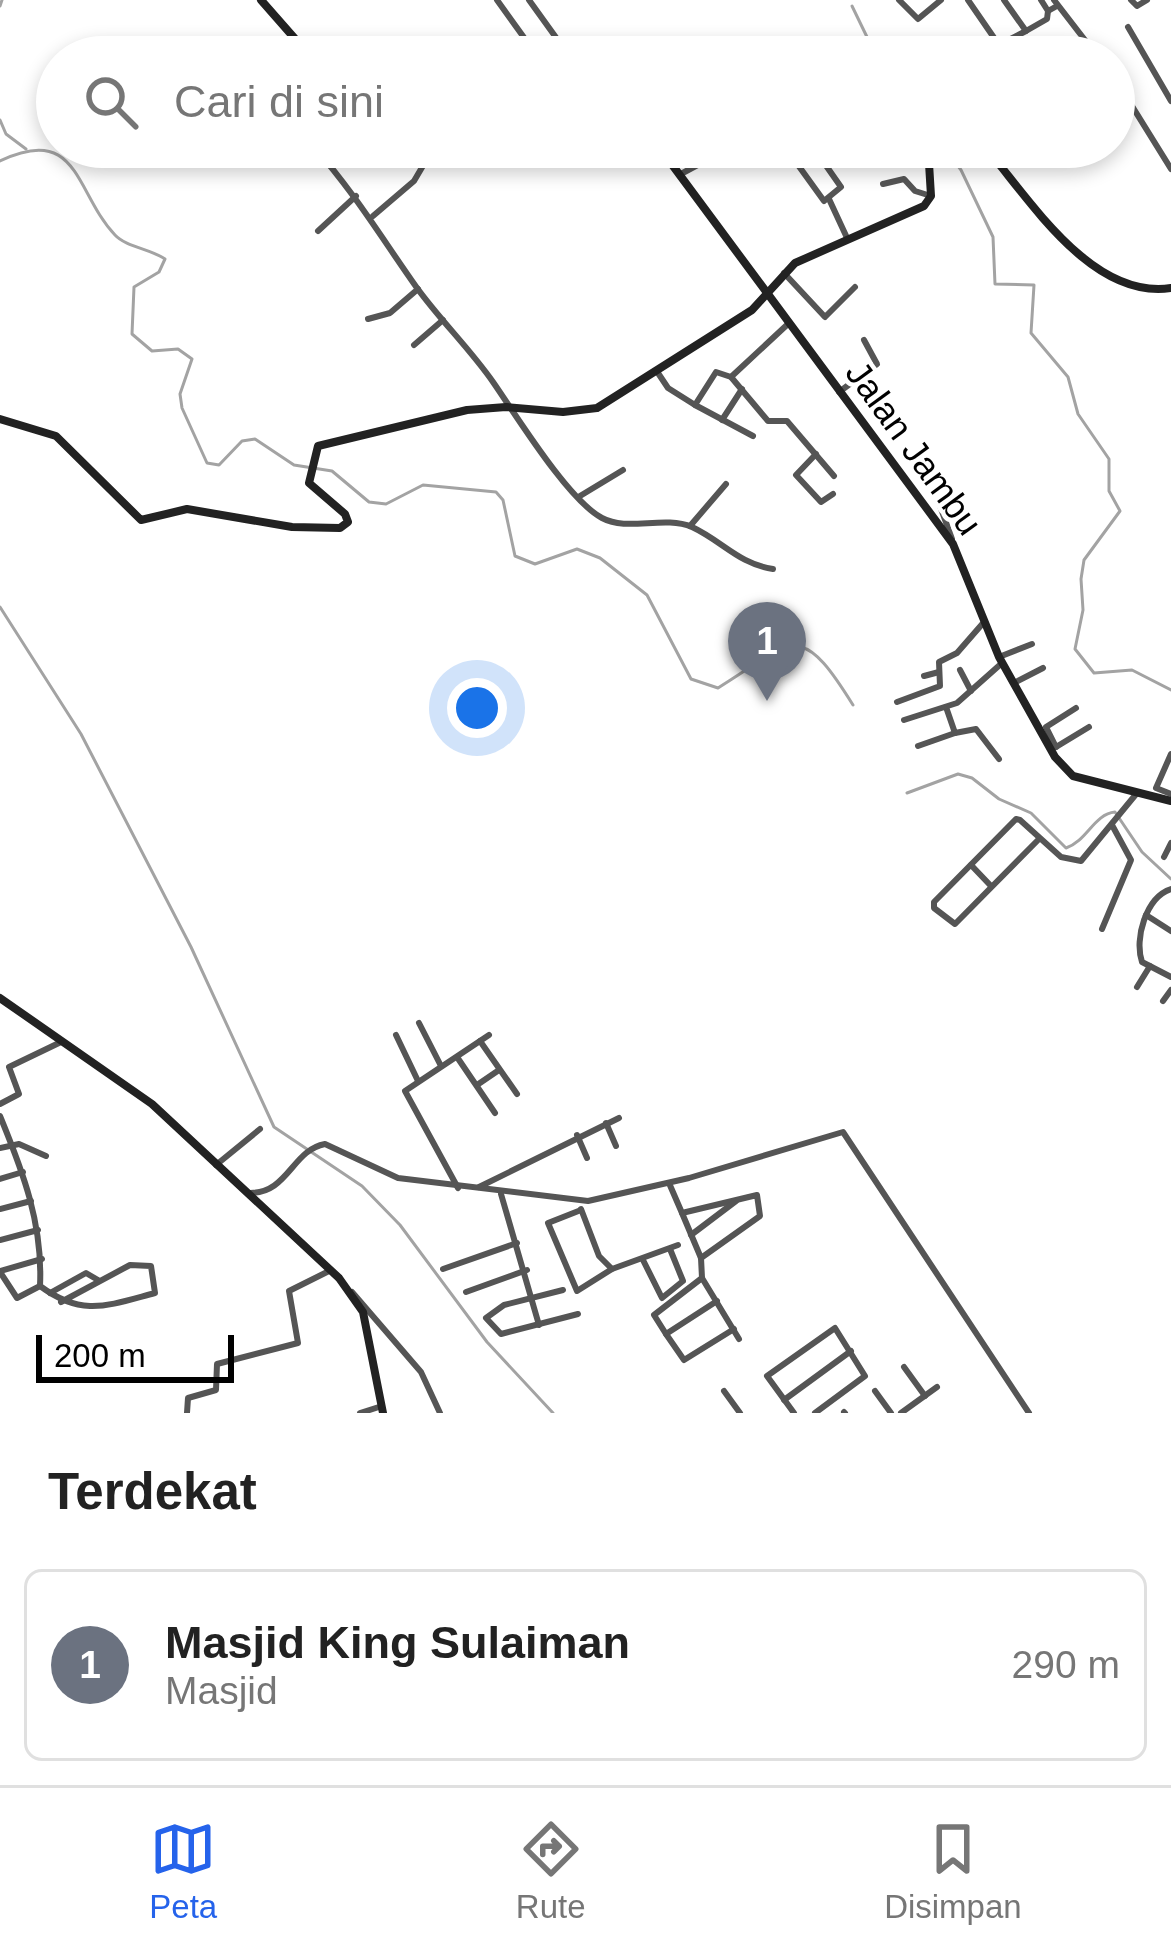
<!DOCTYPE html>
<html lang="id">
<head>
<meta charset="utf-8">
<style>
  body { margin:0; font-family:Helvetica,sans-serif; background:#f2f2f2; color:#222 }
  .scale { position:absolute; left:36px; bottom:30px; width:198px; box-sizing:border-box; padding-left:12px; border:6px solid #000; border-top:0; font-size:33px; line-height:42px; white-space:nowrap; color:#000; -webkit-text-stroke:9px #fff; paint-order:stroke }
  .you { position:absolute; left:477px; top:708px; width:42px; height:42px; margin:-30px; border:9px solid #fff; border-radius:50%; background:#1a73e8; box-shadow:0 0 0 18px #1a73e833 }
  .badge { display:grid; place-items:center; width:78px; height:78px; border-radius:50%; background:#2563eb; color:#fff; font-size:39px; font-weight:700 }
  .pin { position:absolute; translate:-50% -99px; filter:drop-shadow(0 3px 6px #0008) }
  .pin::after { content:''; position:absolute; top:63px; width:42px; height:36px; background:inherit; clip-path:polygon(0 0,100% 0,50% 100%) }
  .list { margin:0; padding:0; list-style:none }
  h2 { display:flex; justify-content:space-between; align-items:center; height:156px; margin:0; padding:0 48px; font-size:51px }
  h2 small { font-size:39px; font-weight:400; color:#767676 }
  .list li { display:grid; grid-template-columns:78px 1fr auto; gap:36px; align-items:center; box-sizing:border-box; height:192px; margin:0 24px 24px; padding:0 24px; border:3px solid #e0e0e0; border-radius:18px }
  .list b { display:block; font-size:45px; white-space:nowrap }
  .list p { margin:0; font-size:39px; white-space:nowrap; color:#767676 }
  .list em { font-size:39px; font-style:normal; color:#767676 }
  .icon { flex:none; width:66px; height:66px; fill:none; stroke:currentColor; stroke-width:2; stroke-linecap:round; stroke-linejoin:round }
  .map { position:relative; flex:none; width:1171px; height:1413px; overflow:hidden }
  .search { position:absolute; background:#fff; box-shadow:0 6px 18px #0003; left:36px; right:36px; top:36px; height:132px; display:flex; align-items:center; gap:30px; box-sizing:border-box; padding:0 42px; border-radius:66px; color:#767676; font-size:45px }
  .sheet { height:372px; background:#fff }
  nav { display:flex; justify-content:space-around; align-items:center; box-sizing:border-box; height:168px; border-top:3px solid #e0e0e0; background:#fff; font-size:33px; color:#767676 }
  nav a { display:grid; justify-items:center; gap:6px }
  nav .on { color:#2563eb }
  .map>svg:first-child { display:block }
  .lines { fill:none; stroke-linecap:round; stroke-linejoin:round }
  .stream { stroke:#a3a3a3; stroke-width:3 }
  .street { stroke:#555; stroke-width:6 }
  .secondary { stroke:#222; stroke-width:8 }
  .labels { text-anchor:middle; dominant-baseline:central; stroke-width:9; stroke-linejoin:round; paint-order:stroke }
  .street-label { font-size:36px; fill:#000; stroke:#fff }
</style>
</head>
<body>
<div class="map">
<svg width="1171" height="1413" viewBox="0 0 1171 1413">
  <rect width="100%" height="100%" fill="#fff"/>
  <g class="lines">
    <g class="stream">
      <path d="M0,6l2,-6"/>
      <path d="M852,6l15,31 29,20"/>
      <path d="M0,120l6,14 20,15"/>
      <path d="M944,147l17,23 32,67 2,47 39,1 -3,48 37,44 10,37 31,45v32l11,20 -36,49 -3,19 2,31 -8,39 19,24 38,-3 39,20"/>
      <path d="M0,161c79,-38 75,32 115,74 11,12 36,14 50,24l-6,13 -25,15 -2,47 20,17 26,-2 14,10 -12,35 2,14 25,55 12,2 23,-24 13,-2 39,26 38,6 37,31 17,2 37,-19 73,7 7,8 12,56 20,8 42,-15 23,9 47,37 44,84 27,9c76,-47 81,-70 135,17"/>
      <path d="M0,607l81,127 110,213 83,180 88,59 38,39 87,117 66,71"/>
      <path d="M907,793l51,-19 14,4 27,21 32,14 35,35c21,-7 28,-34 49,-36l27,40 29,27"/>
    </g>
    <g class="street">
      <path d="M497,0l41,57"/>
      <path d="M529,0l41,57"/>
      <path d="M899,0l19,19 23,-19"/>
      <path d="M968,0l31,45 27,-14"/>
      <path d="M1004,0l22,31 21,-12 1,-8"/>
      <path d="M1041,0l7,11 9,-5"/>
      <path d="M1054,0l44,57"/>
      <path d="M1131,0l6,6 10,-6"/>
      <path d="M1128,27l43,74"/>
      <path d="M1114,77l57,92"/>
      <path d="M314,147c40,45 69,93 103,141 24,33 53,61 76,94 23,33 75,118 109,136 26,14 61,-3 90,9 30,14 47,37 81,42"/>
      <path d="M555,147l6,10"/>
      <path d="M785,147l39,54 17,-14 -28,-40"/>
      <path d="M1000,147l8,15 -5,6"/>
      <path d="M1045,147l5,3"/>
      <path d="M670,163l28,-16"/>
      <path d="M679,175l52,-28"/>
      <path d="M883,184l21,-5 11,12 16,5"/>
      <path d="M829,199l19,41"/>
      <path d="M373,216l41,-35 10,-17"/>
      <path d="M318,231l38,-35"/>
      <path d="M784,273l41,44 30,-30"/>
      <path d="M368,319l22,-6 28,-24"/>
      <path d="M414,345l29,-25"/>
      <path d="M656,370l12,18 27,17"/>
      <path d="M731,377l58,-54"/>
      <path d="M839,392l38,-28 -13,-24"/>
      <path d="M722,420l20,-31"/>
      <path d="M753,436l-58,-31 21,-33 15,5 37,44h19l47,55"/>
      <path d="M816,454l-20,21 25,27 12,-8"/>
      <path d="M949,487l-13,8 16,44"/>
      <path d="M580,496l43,-26"/>
      <path d="M690,526l36,-42"/>
      <path d="M999,657l33,-13"/>
      <path d="M960,670l11,21"/>
      <path d="M924,676l15,-4"/>
      <path d="M1014,683l29,-15"/>
      <path d="M897,702l43,-16 -1,-24 18,-9 27,-31"/>
      <path d="M946,707l9,26 21,-4 23,30"/>
      <path d="M904,720l53,-17 45,-40"/>
      <path d="M918,746l37,-13"/>
      <path d="M1056,747l-10,-20 30,-19"/>
      <path d="M1056,747l33,-20"/>
      <path d="M1171,754l-15,34 15,6"/>
      <path d="M1039,839l-84,85 -21,-16v-6l82,-83 4,1 41,37 20,4 56,-68"/>
      <path d="M1164,857l7,-14"/>
      <path d="M971,865l20,21"/>
      <path d="M1171,889c-25,8 -37,50 -29,73l29,15"/>
      <path d="M1146,915l25,16"/>
      <path d="M1102,929l29,-69 -19,-35"/>
      <path d="M1137,987l13,-21"/>
      <path d="M1163,1001l8,-11"/>
      <path d="M419,1023l22,43"/>
      <path d="M396,1035l22,46"/>
      <path d="M480,1041l37,53"/>
      <path d="M457,1057l38,56"/>
      <path d="M477,1085l22,-15"/>
      <path d="M0,1104l19,-10 -10,-27 52,-25"/>
      <path d="M0,1116c23,56 43,108 40,170 42,31 66,20 115,7l-4,-27 -21,-1 -69,37"/>
      <path d="M606,1123l10,23"/>
      <path d="M577,1135l10,23"/>
      <path d="M0,1148l19,-4 27,12"/>
      <path d="M216,1165l44,-36"/>
      <path d="M0,1179l23,-7"/>
      <path d="M669,1183l13,30 75,-18 3,21 -59,42"/>
      <path d="M479,1187l140,-69"/>
      <path d="M458,1188l-53,-97 84,-56"/>
      <path d="M249,1193c39,1 43,-43 76,-49l73,34 190,23 101,-23 154,-46 186,281"/>
      <path d="M501,1194l38,131"/>
      <path d="M0,1209l31,-8"/>
      <path d="M581,1209l18,47 13,13"/>
      <path d="M581,1210l-33,13 29,68 35,-22 66,-24"/>
      <path d="M682,1213l19,45 1,20 -48,37 12,19 51,-33"/>
      <path d="M691,1235l45,-34"/>
      <path d="M0,1240l38,-10"/>
      <path d="M643,1260l19,38 21,-17 -13,-32"/>
      <path d="M443,1269l74,-26"/>
      <path d="M0,1271l42,-12"/>
      <path d="M0,1272l17,26 23,-12"/>
      <path d="M702,1278l37,61"/>
      <path d="M563,1290l-59,15 -18,13 15,16 77,-20"/>
      <path d="M352,1292l69,80 19,41"/>
      <path d="M466,1292l61,-22"/>
      <path d="M50,1293l36,-20 12,7"/>
      <path d="M666,1334l18,26 50,-31"/>
      <path d="M904,1367l21,29"/>
      <path d="M724,1391l16,22"/>
      <path d="M875,1391l16,22"/>
      <path d="M784,1400l67,-49"/>
      <path d="M844,1412l1,1"/>
      <path d="M187,1413l1,-15 28,-8 1,-26 81,-21 -9,-52 42,-21"/>
      <path d="M360,1413l22,-7"/>
      <path d="M794,1413l-27,-37 68,-48 30,48 -50,37"/>
      <path d="M901,1413l36,-26"/>
    </g>
    <g class="secondary">
      <path d="M261,0l50,57"/>
      <path d="M401,147l21,17 34,-17"/>
      <path d="M659,147l294,397 46,113 56,100 18,19 98,25"/>
      <path d="M985,147c44,51 106,153 186,141"/>
      <path d="M0,419l56,17 85,84 46,-11 105,18 48,1 8,-6 -3,-8 -36,-31 9,-37 149,-36 39,-3 57,5 34,-4 155,-98 43,-47 129,-57 7,-10 -3,-49"/>
      <path d="M0,998l152,106 187,174 24,34 20,101"/>
    </g>
  </g>
  <g class="labels">
    <g class="street-label">
      <text transform="translate(914 448) rotate(54)">Jalan Jambu</text>
    </g>
  </g>
</svg>
<div class="scale">200 m</div>
<div class="you"></div>
<div class="pin badge" style="left:767px;top:701px;background:#6b7280">1</div>
<div class="search"><svg class="icon" aria-label="search" viewBox="0 0 24 24"><circle cx="10" cy="10" r="6"/><path d="M15 15l6 6"/></svg>Cari di sini</div>
</div>
<section class="sheet">
<h2>Terdekat<small></small></h2>
<ul class="list">
<li><span class="badge" style="background:#6b7280">1</span><div><b>Masjid King Sulaiman</b><p>Masjid</p></div><em>290 m</em></li>
</ul>
</section>
<nav>
<a class="on"><svg class="icon" aria-label="map" viewBox="0 0 24 24"><path d="M3 6l6-2 6 2 6-2v14l-6 2-6-2-6 2zM9 4v14M15 6v14"/></svg>Peta</a>
<a><svg class="icon" aria-label="directions" viewBox="0 0 24 24"><path d="M12 3l9 9-9 9-9-9zM9 14v-3h6M13 9l2 2-2 2"/></svg>Rute</a>
<a><svg class="icon" aria-label="saved" viewBox="0 0 24 24"><path d="M7 4h10v16l-5-4-5 4z"/></svg>Disimpan</a>
</nav>
</body>
</html>
